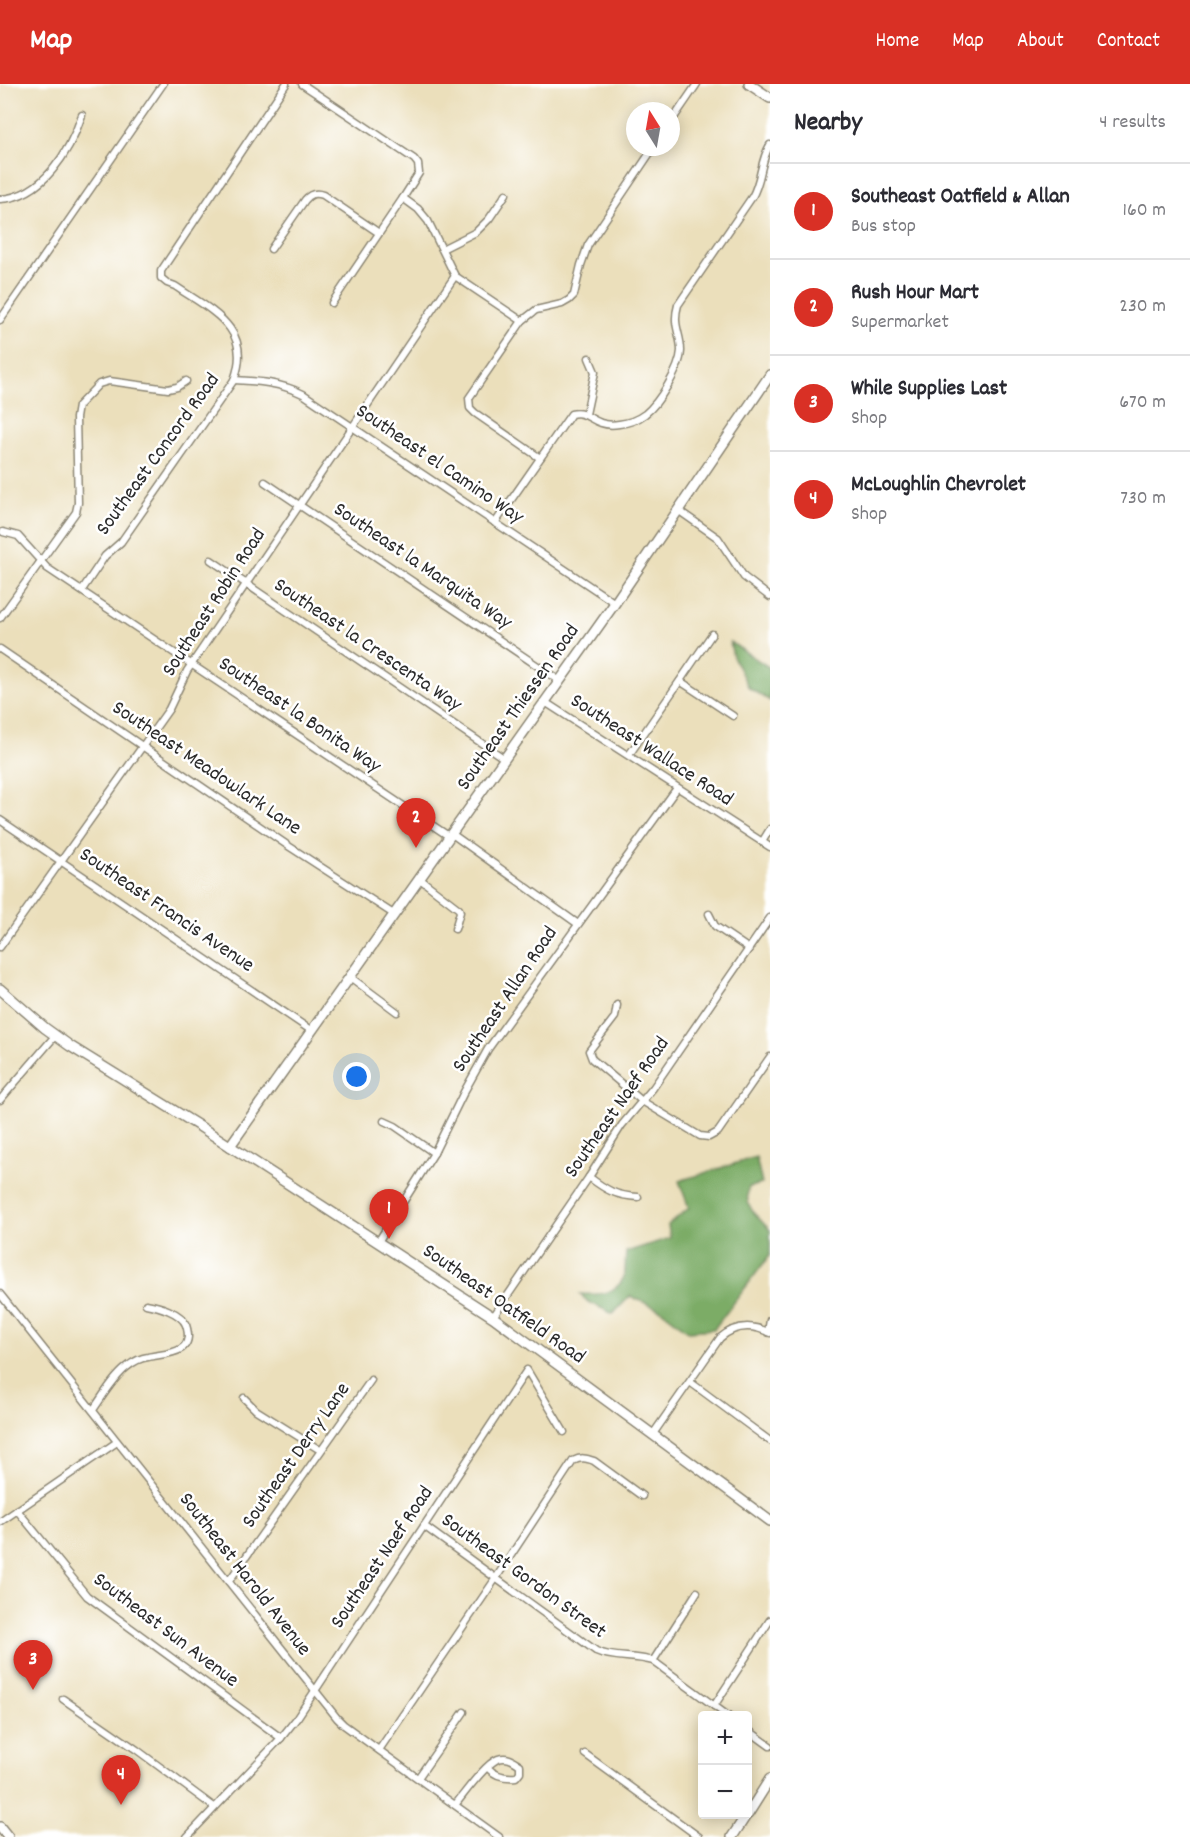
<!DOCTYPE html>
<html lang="en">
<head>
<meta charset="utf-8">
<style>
  body { margin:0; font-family:Dekko,sans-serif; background:#f7f7f7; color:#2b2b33 }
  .controls { position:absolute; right:18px; bottom:18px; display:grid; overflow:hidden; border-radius:6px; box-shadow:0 3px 15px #0003 }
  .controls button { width:54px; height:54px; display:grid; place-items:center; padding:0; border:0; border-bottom:2px solid #e1e1e2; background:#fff; color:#2b2b33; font:30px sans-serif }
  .compass { position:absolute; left:626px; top:18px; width:54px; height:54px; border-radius:50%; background:#fff; box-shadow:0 3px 15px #0003; rotate:349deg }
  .you { position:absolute; left:357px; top:993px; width:21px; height:21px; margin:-15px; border:4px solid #fff; border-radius:50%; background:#1a73e8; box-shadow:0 0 0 9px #1a73e833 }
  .badge { display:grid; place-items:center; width:39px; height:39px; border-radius:50%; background:#d93025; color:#fff; font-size:20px; font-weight:700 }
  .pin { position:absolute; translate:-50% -50px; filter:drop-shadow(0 2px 3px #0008) }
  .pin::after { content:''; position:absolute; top:32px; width:21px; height:18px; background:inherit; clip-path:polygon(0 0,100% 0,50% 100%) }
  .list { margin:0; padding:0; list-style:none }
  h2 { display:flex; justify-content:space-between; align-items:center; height:78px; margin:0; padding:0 24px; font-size:26px }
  h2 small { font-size:20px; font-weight:400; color:#7c7c81 }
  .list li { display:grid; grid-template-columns:39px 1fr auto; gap:18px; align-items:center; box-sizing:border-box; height:96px; padding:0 24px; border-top:2px solid #e1e1e2 }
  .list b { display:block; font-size:22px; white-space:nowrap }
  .list p { margin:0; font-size:20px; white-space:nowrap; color:#7c7c81 }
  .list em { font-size:20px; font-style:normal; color:#7c7c81 }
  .map { position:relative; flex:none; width:770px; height:1753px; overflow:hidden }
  header { display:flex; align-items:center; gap:36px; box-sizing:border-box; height:84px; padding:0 30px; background:#d93025; color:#fff }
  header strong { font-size:28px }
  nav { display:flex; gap:33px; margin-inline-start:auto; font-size:21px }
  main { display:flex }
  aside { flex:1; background:#fff }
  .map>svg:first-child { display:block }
  .forest { fill:#7cac66; stroke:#546c48; stroke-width:1.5 }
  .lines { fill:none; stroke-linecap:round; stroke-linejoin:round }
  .street-casing { stroke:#8b8573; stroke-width:9 }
  .secondary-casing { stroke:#8b8573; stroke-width:12 }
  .primary-casing { stroke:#8b8573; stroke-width:12 }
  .street { stroke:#fff; stroke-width:6 }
  .secondary { stroke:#fff; stroke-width:9 }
  .primary { stroke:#fff; stroke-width:9 }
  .labels { text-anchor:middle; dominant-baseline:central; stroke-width:5; stroke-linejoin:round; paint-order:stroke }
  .street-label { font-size:21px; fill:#2b2b2b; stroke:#fff }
</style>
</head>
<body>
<header>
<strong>Map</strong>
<nav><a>Home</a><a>Map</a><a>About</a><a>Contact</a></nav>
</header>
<main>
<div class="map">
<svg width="770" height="1753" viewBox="0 0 770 1753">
  <rect width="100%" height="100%" fill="#fff"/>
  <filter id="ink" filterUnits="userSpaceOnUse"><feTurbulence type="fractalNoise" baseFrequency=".0167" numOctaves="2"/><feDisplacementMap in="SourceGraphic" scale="12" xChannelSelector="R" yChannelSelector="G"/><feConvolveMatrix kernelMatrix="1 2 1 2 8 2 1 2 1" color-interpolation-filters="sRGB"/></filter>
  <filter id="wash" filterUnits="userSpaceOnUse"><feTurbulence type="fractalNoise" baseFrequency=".008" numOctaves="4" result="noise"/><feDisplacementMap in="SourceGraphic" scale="24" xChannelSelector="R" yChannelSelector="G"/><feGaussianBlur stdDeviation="1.35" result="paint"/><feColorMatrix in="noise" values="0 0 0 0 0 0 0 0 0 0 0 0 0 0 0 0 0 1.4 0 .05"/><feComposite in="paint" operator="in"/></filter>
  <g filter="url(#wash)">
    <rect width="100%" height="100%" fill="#ebdfbb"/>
    <g class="forest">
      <path d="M730,558l40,26v33l-21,-13 -16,-31z"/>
      <path d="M756,1073l6,27 -13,3c-7,19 9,30 21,43v25l-56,74 -26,2 -27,-21 -31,-14 -17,18 -26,-13 -7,-7c16,1 36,1 44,-17 2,-7 1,-17 2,-25l44,-14 -2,-13 21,-17 -10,-27z"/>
    </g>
  </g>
  <g filter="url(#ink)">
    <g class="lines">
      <g class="street-casing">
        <g id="street">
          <path d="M302,0l112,75 4,5 1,9 -16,25 15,11 10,12 27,55 67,45"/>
          <path d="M671,38l26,-38"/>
          <path d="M0,115c43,-2 70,-48 82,-84"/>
          <path d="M271,165l34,-49c5,-6 10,-8 18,-5l56,38"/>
          <path d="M442,165l34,-17 13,-13 17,-25"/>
          <path d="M332,219l71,-105"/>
          <path d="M0,236l163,-236"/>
          <path d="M234,296c25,1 47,3 69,14l312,209"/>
          <path d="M586,330l9,-42 -6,-14"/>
          <path d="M540,374l-65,-45 -5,-5 -1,-10 53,-77 14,-11 26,-6 7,-4 5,-5 7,-30 7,-20 66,-98"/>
          <path d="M265,398l295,199"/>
          <path d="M678,426l40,28 26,39 26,20"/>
          <path d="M495,439l76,-109c14,-3 18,5 30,9 6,2 12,2 18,1 10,-1 18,-4 26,-10 14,-11 35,-45 36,-63 0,-18 -9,-25 -3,-46l74,-108c10,-17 8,-36 18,-52"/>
          <path d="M3,448l15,4 29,32 403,269"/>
          <path d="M211,476l294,199"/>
          <path d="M82,506l23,-34 16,-14 113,-162c20,-52 -24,-70 -59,-94l-8,-3 -6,-5v-7l125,-187"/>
          <path d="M0,534l76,-106 2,-9 -2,-85 2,-12 21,-22 10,-3 59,8 9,-2 9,-6"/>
          <path d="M0,565l290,198 105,68"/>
          <path d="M680,597l53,35"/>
          <path d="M545,618l225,145"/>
          <path d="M629,671l83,-121"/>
          <path d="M0,736l312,211"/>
          <path d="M452,750l126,90"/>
          <path d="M762,758l8,-13"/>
          <path d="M420,795l39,30 1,3 -5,17"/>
          <path d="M709,830l6,12 34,23"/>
          <path d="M0,863l169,-238 18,-38 268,-395"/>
          <path d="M350,893l47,35"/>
          <path d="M617,921l-2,12 -26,34 3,8 50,42 58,35 9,1 9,-5 52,-75"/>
          <path d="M0,1016l55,-64"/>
          <path d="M384,1037l11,5 39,27"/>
          <path d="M589,1093c17,13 27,19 49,20"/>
          <path d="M378,1158l56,-89 30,-61 24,-43 189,-261"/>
          <path d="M0,1210l337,424 7,7 155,112"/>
          <path d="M493,1233l96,-140 33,-52 31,-37 117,-170"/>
          <path d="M768,1248l2,-12"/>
          <path d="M690,1298l80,59"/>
          <path d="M244,1314l12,12 64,40"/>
          <path d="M93,1326c10,-14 20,-32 34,-43 6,-5 13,-9 21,-10 18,-4 48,-2 38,-32 -5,-13 -28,-19 -40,-21"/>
          <path d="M653,1350l67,-96c15,-13 32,-14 50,-5"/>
          <path d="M17,1426l70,86 194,142"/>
          <path d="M0,1438l117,-80"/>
          <path d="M424,1442l172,125c17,8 38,4 57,10l75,55"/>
          <path d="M229,1497l142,-201"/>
          <path d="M653,1577l44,-69"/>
          <path d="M63,1615l74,51 77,57"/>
          <path d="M714,1622l56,-86"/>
          <path d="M748,1646l22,16"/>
          <path d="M379,1666l117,-172 77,-117c8,-4 13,-3 21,0l48,35"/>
          <path d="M585,1670l114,83"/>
          <path d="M418,1694l46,-66"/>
          <path d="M455,1721c9,-11 30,-41 43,-46 9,-3 15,1 22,6v7l-4,5c-11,1 -21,-1 -28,-9"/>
          <path d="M187,1753l94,-99 16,-20 230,-348 37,62"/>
        </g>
      </g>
      <g class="secondary-casing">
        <g id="secondary">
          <path d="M749,0l21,14"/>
          <path d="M0,905l45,39 25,18 129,80 294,191 277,204"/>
          <path d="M230,1062l385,-543 155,-228"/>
          <path d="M748,1730l22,-35"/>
          <path d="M732,1753l15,-23"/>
        </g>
      </g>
      <g class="primary-casing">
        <path id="primary" d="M0,1743l8,10"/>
      </g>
      <use href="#street" class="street"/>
      <use href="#secondary" class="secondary"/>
      <use href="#primary" class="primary"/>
    </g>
  </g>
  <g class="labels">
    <g class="street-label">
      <text transform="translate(159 371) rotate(-54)">Southeast Concord Road</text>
      <text transform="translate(439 381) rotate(34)">Southeast el Camino Way</text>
      <text transform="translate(422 483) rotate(34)">Southeast la Marquita Way</text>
      <text transform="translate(215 519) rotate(-57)">Southeast Robin Road</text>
      <text transform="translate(367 562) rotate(34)">Southeast la Crescenta Way</text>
      <text transform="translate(519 624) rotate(-55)">Southeast Thiessen Road</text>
      <text transform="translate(299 632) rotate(34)">Southeast la Bonita Way</text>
      <text transform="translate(651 667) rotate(33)">Southeast Wallace Road</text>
      <text transform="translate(206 685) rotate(34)">Southeast Meadowlark Lane</text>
      <text transform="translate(166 827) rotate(34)">Southeast Francis Avenue</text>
      <text transform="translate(506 916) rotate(-56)">Southeast Allan Road</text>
      <text transform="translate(618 1024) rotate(-55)">Southeast Naef Road</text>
      <text transform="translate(503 1221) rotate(35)">Southeast Oatfield Road</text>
      <text transform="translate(297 1372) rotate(-55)">Southeast Derry Lane</text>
      <text transform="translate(383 1474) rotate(-56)">Southeast Naef Road</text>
      <text transform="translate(244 1491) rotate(52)">Southeast Harold Avenue</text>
      <text transform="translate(523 1493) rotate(36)">Southeast Gordon Street</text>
      <text transform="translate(165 1547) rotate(37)">Southeast Sun Avenue</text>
    </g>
  </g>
</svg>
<div class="controls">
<button>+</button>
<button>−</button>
</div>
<svg class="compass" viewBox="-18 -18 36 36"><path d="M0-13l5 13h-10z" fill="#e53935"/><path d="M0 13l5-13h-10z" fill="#7c7c81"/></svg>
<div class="you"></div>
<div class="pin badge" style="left:389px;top:1155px">1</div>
<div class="pin badge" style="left:416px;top:764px">2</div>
<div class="pin badge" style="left:33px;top:1606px">3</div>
<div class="pin badge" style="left:121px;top:1721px">4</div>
</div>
<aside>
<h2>Nearby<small>4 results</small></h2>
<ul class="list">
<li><span class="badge">1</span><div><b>Southeast Oatfield &amp; Allan</b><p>Bus stop</p></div><em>160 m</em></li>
<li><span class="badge">2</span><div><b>Rush Hour Mart</b><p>Supermarket</p></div><em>230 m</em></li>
<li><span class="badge">3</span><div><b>While Supplies Last</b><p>Shop</p></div><em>670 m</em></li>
<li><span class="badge">4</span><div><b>McLoughlin Chevrolet</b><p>Shop</p></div><em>730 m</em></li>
</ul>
</aside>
</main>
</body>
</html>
